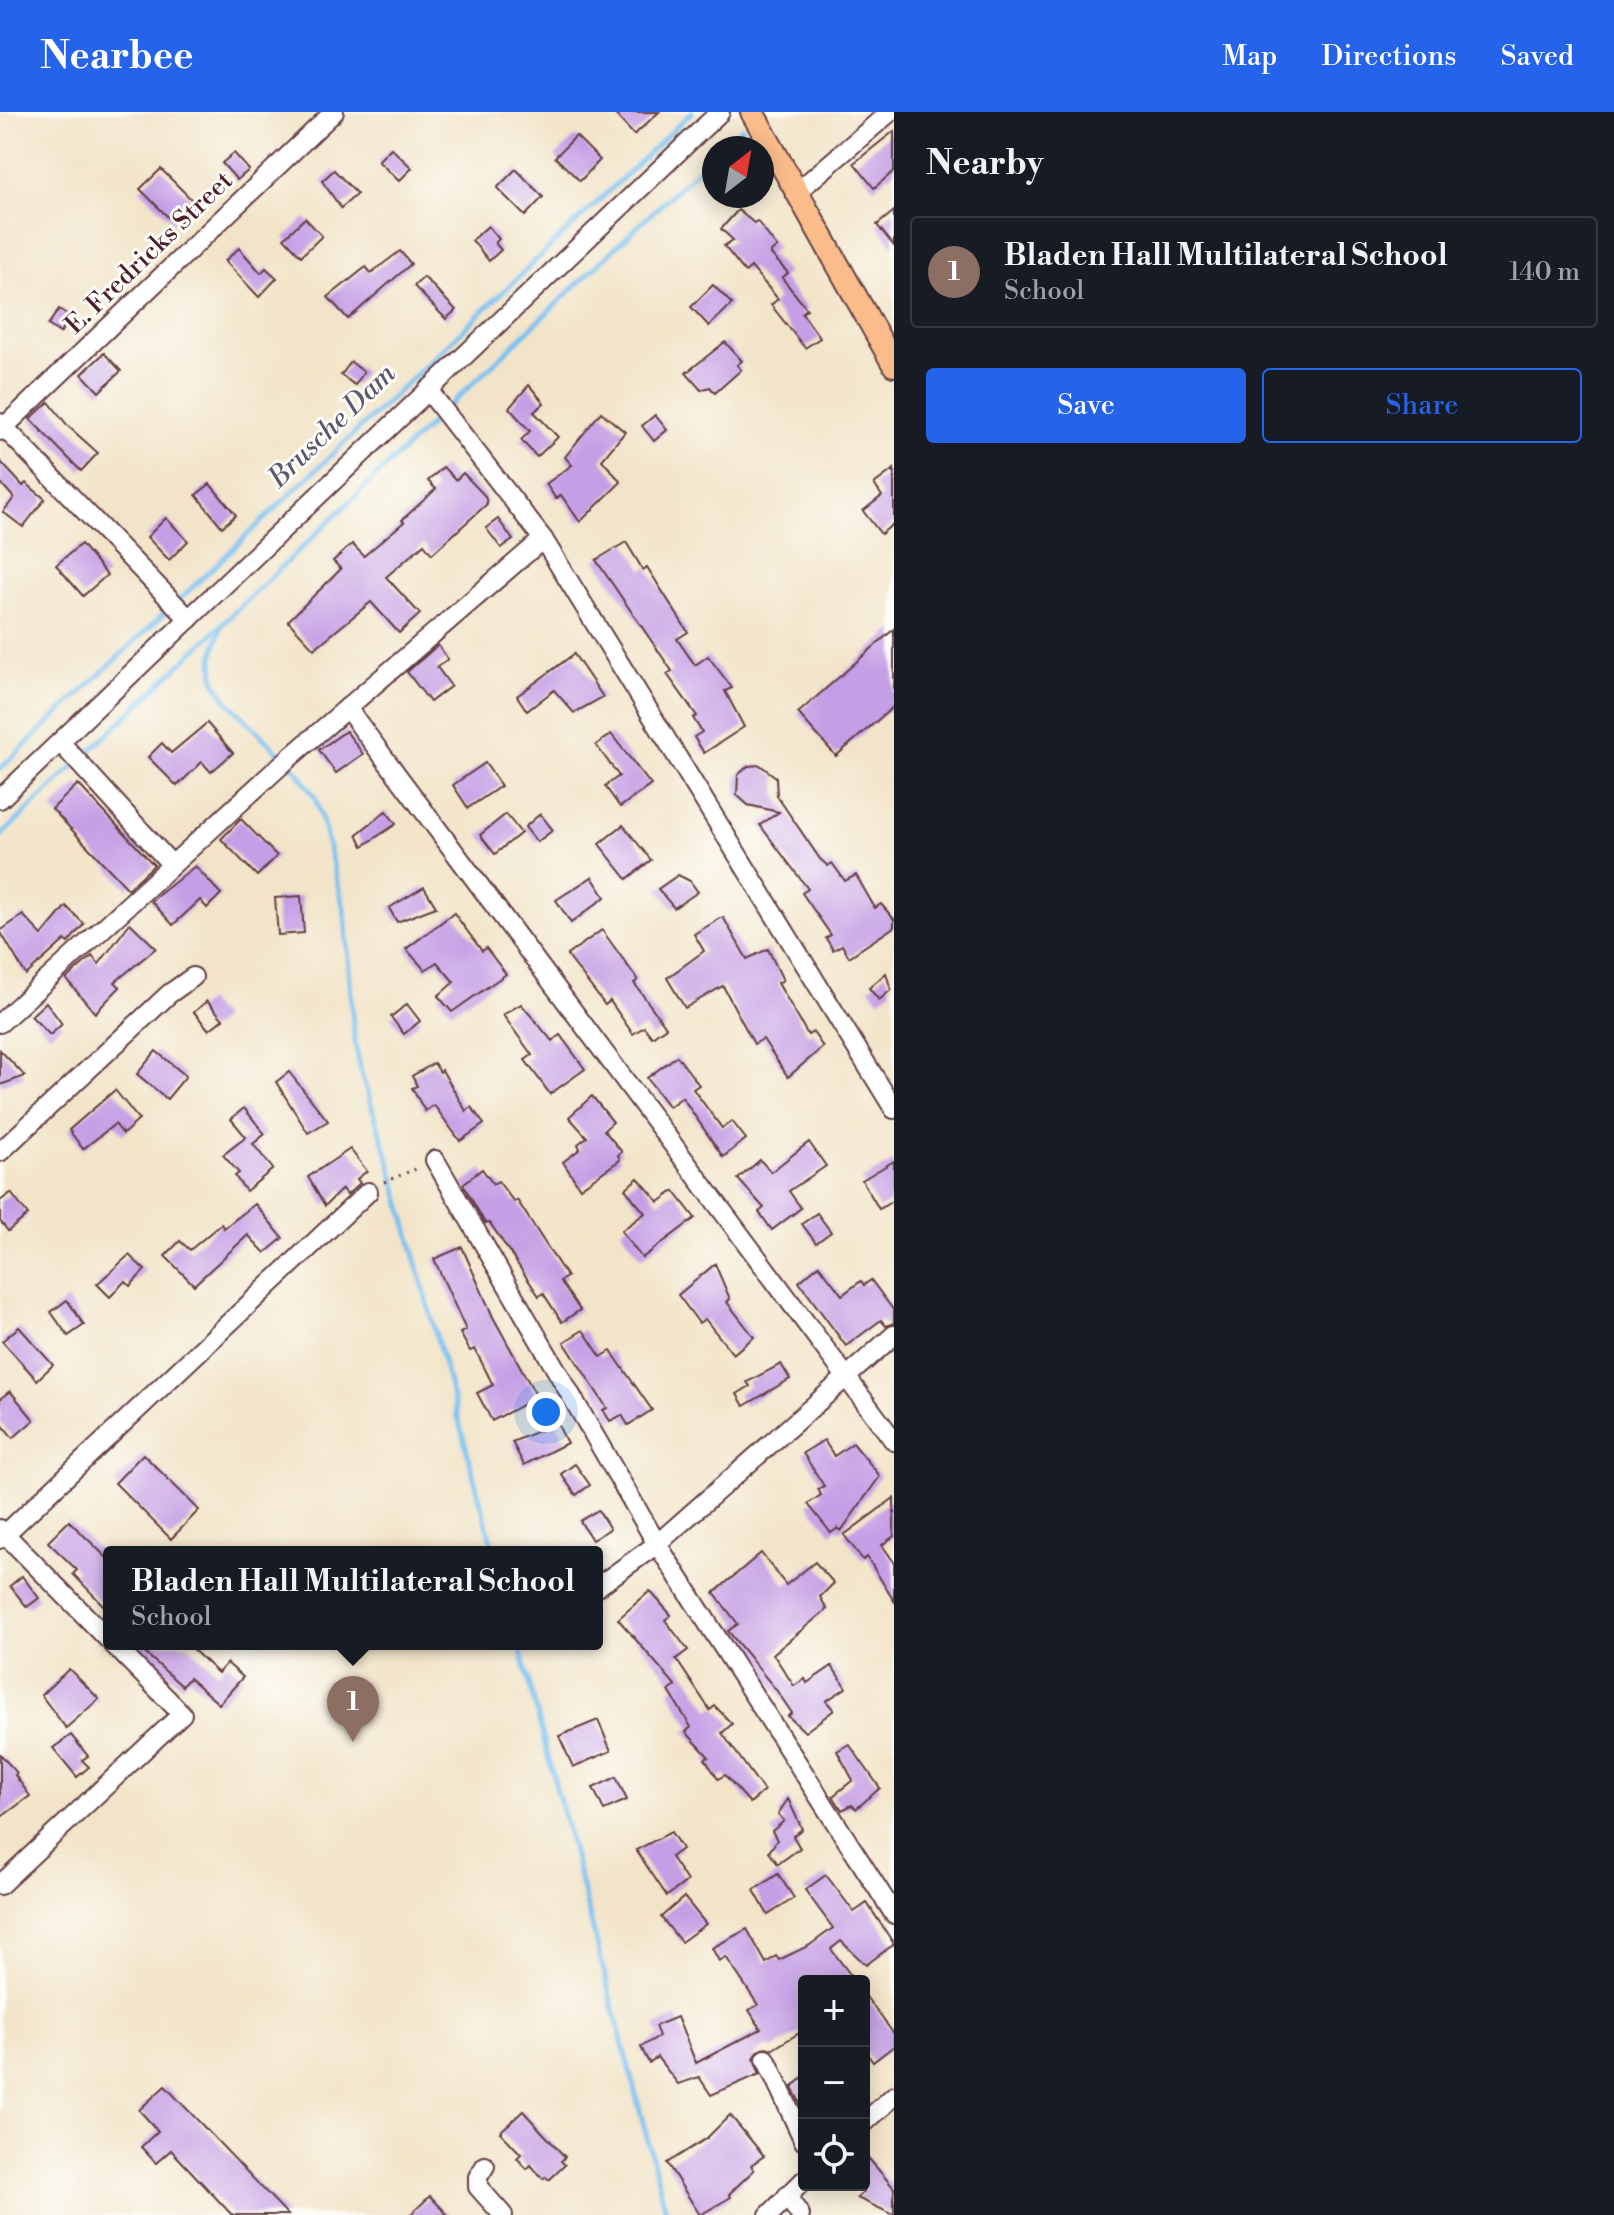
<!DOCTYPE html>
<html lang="en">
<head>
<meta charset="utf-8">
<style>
  body { margin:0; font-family:"Libre Bodoni",serif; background:#242831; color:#f1f3f6 }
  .controls { position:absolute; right:24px; bottom:24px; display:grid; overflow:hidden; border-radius:8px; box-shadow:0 4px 20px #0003 }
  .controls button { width:72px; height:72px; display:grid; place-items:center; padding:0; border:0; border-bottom:2px solid #363941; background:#171b24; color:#f1f3f6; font:40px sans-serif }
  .compass { position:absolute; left:702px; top:24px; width:72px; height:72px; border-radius:50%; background:#171b24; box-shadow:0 4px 20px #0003; rotate:31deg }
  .you { position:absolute; left:546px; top:1300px; width:28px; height:28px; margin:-20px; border:6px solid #fff; border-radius:50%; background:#1a73e8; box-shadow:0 0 0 12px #1a73e833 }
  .badge { display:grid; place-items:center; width:52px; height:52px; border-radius:50%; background:#2563eb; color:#fff; font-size:26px; font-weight:700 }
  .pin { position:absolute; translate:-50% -66px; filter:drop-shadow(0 2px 4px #0008) }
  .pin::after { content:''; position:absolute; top:42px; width:28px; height:24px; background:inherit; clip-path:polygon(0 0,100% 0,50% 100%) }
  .popup { position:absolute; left:103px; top:1434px; width:500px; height:104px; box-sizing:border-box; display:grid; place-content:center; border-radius:8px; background:#171b24; filter:drop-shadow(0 2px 6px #0005); font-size:26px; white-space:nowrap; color:#9ea1a6 }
  .popup b { font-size:30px; color:#f1f3f6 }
  .popup::after { content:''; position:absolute; left:50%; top:100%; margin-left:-16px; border:16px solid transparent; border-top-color:#171b24 }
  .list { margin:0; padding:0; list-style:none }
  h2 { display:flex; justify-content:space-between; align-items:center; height:104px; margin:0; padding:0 32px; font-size:34px }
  h2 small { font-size:26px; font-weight:400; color:#9ea1a6 }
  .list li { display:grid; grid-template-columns:52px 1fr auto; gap:24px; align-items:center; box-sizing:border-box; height:112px; margin:0 16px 16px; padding:0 16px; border:2px solid #363941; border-radius:8px }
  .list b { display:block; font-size:30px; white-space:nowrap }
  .list p { margin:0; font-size:26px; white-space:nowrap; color:#9ea1a6 }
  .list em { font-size:26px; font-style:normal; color:#9ea1a6 }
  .actions { display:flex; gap:16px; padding:24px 32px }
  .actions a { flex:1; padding:18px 0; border:2px solid #2563eb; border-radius:8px; text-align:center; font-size:28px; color:#2563eb }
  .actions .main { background:#2563eb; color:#fff }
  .icon { flex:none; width:44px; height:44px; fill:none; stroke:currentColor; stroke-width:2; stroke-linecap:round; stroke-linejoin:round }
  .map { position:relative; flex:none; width:894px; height:2103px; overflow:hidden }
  header { display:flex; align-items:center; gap:48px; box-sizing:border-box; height:112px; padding:0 40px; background:#2563eb; color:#fff }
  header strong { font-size:38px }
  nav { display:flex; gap:44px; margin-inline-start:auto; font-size:28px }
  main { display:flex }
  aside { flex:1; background:#171b24 }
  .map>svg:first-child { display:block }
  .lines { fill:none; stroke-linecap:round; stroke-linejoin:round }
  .stream { stroke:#78c0f0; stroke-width:5 }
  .building { fill:#c59fe5 }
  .minor-casing { stroke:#633d43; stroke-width:22 }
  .major-casing { stroke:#633d43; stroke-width:26 }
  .path { stroke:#633d43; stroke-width:3; stroke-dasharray:2 6; stroke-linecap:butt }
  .minor { stroke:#fff; stroke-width:18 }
  .major { stroke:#f9bc8a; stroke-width:22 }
  .labels { text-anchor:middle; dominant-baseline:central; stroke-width:6; stroke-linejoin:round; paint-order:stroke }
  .street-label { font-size:26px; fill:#4a1f2b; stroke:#fdfcf7 }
  .water-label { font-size:28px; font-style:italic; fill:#5a5770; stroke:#fdfcf7 }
</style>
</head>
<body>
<header>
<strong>Nearbee</strong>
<nav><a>Map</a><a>Directions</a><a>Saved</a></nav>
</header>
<main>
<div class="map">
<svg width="894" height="2103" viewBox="0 0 894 2103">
  <rect width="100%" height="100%" fill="#fdfcf7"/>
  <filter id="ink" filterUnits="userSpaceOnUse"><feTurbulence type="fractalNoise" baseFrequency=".0125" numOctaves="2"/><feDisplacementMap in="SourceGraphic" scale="16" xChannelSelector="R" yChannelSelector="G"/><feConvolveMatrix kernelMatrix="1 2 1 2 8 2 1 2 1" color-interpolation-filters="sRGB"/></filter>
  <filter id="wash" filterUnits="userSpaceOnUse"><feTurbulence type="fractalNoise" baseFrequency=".006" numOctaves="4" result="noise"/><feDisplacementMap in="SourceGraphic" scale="32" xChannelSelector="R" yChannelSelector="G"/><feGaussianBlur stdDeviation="1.8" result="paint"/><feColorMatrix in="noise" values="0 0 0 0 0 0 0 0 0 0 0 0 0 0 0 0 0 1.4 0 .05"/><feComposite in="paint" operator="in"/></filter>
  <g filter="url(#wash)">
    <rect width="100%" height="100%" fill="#f2e4c8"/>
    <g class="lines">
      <g class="stream">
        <path d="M721,36l21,-20"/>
        <path d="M448,295l266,-253"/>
        <path d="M178,489l514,-489"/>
        <path d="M222,513l-9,30 1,25 13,21 71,71 17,25 6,19 24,97 9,124 7,36 29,90 104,389"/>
        <path d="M82,647l359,-345"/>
        <path d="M0,657l170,-161"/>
        <path d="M0,725l74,-71"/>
        <path d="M519,1532l148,571"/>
      </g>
    </g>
    <g id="blocks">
      <g class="building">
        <path d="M613,0h46l-25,23z"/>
        <path d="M894,19v40l-20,17 -20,-25z"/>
        <path d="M576,24l24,24 -20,21 -25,-24z"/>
        <path d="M391,36l21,20 -13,13 -21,-20z"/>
        <path d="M234,41l15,17 -12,10 -15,-17z"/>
        <path d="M161,57l36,36 -21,20 -36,-36z"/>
        <path d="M516,57l27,28 -18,19 -28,-28z"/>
        <path d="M334,58l23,24 -16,14 -19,-27z"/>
        <path d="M738,98l16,13 3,-2 20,26 -7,6 18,20 -6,5 25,31 -5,4 18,25 -15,10 -34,-43 7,-6 -27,-32 -6,5 -21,-26 9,-6 -12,-11z"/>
        <path d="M894,99v35l-17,-21z"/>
        <path d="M305,106l17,18 -21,20 -17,-18z"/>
        <path d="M488,114l11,13 -4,4 6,7 -12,11 -17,-21z"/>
        <path d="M239,136l22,25 5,-5 11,10 -18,19 -34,-36z"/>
        <path d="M400,139l11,13 -63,55 -20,-22 38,-30 5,6z"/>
        <path d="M424,165l32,33 -10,9 -32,-33z"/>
        <path d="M713,173l19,19 -23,22 -18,-19z"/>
        <path d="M59,197l12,8 -11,16 -12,-8z"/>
        <path d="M725,230l17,19 -5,4 4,5 -26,23 -5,-6 -9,3 -15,-17z"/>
        <path d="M104,241l17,18 -22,21 -17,-18z"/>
        <path d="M351,250l13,10 -9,13 -14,-10z"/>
        <path d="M529,273l15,18 -10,9 24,25 -21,20 -16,-17 9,-9 -21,-23z"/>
        <path d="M49,290l19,24 30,27 -17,18 -51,-52z"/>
        <path d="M601,300l24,20 -23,28 19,22 -41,40 -19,-27 -5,4 -10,-15 26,-19 -7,-8z"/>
        <path d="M655,303l12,15 -13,11 -12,-15z"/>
        <path d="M0,349l23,25 3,-3 19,16 -22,28 -20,-15 11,-14 -14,-16z"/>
        <path d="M443,355l13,13 7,-7 22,23 2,8 -55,50 -8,-10 -38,33 34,37 -21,19 -28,-31 -57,47 -26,-28 53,-52 -8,-8 19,-17 12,12 40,-34 -2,-2 34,-31 -8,-8z"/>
        <path d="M894,357v54l-13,11 -18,-23 19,-15 -8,-12z"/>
        <path d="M210,372l26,31 -14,12 -26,-32z"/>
        <path d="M166,406l22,23 -19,19 -22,-23z"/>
        <path d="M498,407l15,21 -12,8 -15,-20z"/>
        <path d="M626,430l17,28 4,-3 41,65 -11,7 18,26 13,-9 24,32 -7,3 19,36 -40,26 -10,-16 8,-5 -9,-14 4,-2 -30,-42 5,-3 -76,-111z"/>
        <path d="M81,432l26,31 -24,21 -27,-31z"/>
        <path d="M894,517v77l-58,50 -38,-43z"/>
        <path d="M438,533l10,14 -11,8 14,19 -21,16 -23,-30z"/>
        <path d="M574,542l29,43 -29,16 -20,-23 -27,21 -10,-15z"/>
        <path d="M207,611l26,30 -22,19 -9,-10 -25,24 -29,-29 14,-14 9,10z"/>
        <path d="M346,619l17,23 -27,19 -17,-23z"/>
        <path d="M611,622l40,51 -31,22 -15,-21 14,-10 -23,-31z"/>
        <path d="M485,651l16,23 -33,22 -15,-23z"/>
        <path d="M760,653l16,12 1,19 43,63 8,7 4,-3 13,18 11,-6 19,33 6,-4 13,15v8l-45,30 -7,-12 -9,5 -7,-12 5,-3 -29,-42 6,-4 -48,-64 19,-13 -31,-7 -11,-10 1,-20 10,-9z"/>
        <path d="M78,672l76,81 -26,24 -76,-80z"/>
        <path d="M386,699l10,13 -33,22 -6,-12z"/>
        <path d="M506,702l15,19 -26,21 -15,-19z"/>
        <path d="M540,702l13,16 -16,12 -12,-15z"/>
        <path d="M241,707l36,37 -20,20 -36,-37z"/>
        <path d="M623,713l28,35 -24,19 -28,-35z"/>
        <path d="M195,754l26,28 -14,14 -7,-8 -27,25 -22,-24z"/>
        <path d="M678,763l12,6 8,11 -24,16 -16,-19z"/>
        <path d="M592,765l13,20 -34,26 -15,-23z"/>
        <path d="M424,775l12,20 -39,15 -8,-14z"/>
        <path d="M301,784l3,37 -26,2 -3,-37z"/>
        <path d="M66,794l18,18 -16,19 -3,-3 -39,35 -26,-44 23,-16 19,20z"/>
        <path d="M454,801l28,38 4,-3 20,26 -54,38 -14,-16 16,-14 -17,-20 -12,8 -19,-21z"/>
        <path d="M723,805l24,42 21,-10 15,31 -5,3 30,52 5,-3 10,15 -35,30 -25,-38 -9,5 -31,-58 -38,22 -18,-30 37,-27 -10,-17z"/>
        <path d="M130,811l26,25 -41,34 5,5 -25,26 -29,-34 26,-23 7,8z"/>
        <path d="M602,818l36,50 -4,3 32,44 -14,10 -8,-10 -11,7 -23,-33 -5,4 -38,-50z"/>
        <path d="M886,861l5,17 -12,10 -10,-12z"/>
        <path d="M207,889l16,18 -14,11 -15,-18z"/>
        <path d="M46,890l16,22 -12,11 -19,-19z"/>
        <path d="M407,892l13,17 -16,13 -13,-17z"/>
        <path d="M521,892l31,37 8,-6 25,34 -35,25 -25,-34 7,-5 -29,-40z"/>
        <path d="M0,938l25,26 -25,9z"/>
        <path d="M156,939l30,25 -19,23 -30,-25z"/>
        <path d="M677,944l22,29 -6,4 29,39 10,-7 14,18 -23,18 -41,-60 -13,10 -22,-29z"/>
        <path d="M434,951l6,9 2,-2 24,41 5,-4 13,17 -24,17 -26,-36 -9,6 -13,-23 5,-2 -5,-10z"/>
        <path d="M289,960l39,49 -20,12 -32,-51z"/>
        <path d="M115,978l24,30 -16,14 -8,-10 -32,25 -14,-19z"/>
        <path d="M592,984l21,26 -9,8 18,22 -4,3 2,5 -40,28 -17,-26 17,-13 -2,-5 9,-7 -18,-20z"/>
        <path d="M244,996l21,26 -12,10 20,25 -27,22 -11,-15 4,-3 -16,-18 23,-18 -15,-18z"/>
        <path d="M809,1030l17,24 -37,25 12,17 -29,22 -13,-18 5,-4 -26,-29 22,-19 11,12z"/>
        <path d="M350,1037l17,22 -10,8 3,4 -13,12 -5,-6 -17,17 -17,-29z"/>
        <path d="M894,1049v39l-15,9 -17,-29z"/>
        <path d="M482,1057l11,15 5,-3 16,21 3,-2 50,77 -7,4 20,29 -18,12 -19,-29 -4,3 -49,-73h-5l-22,-39z"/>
        <path d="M638,1066l21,24 15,-11 21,27 -53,40 -21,-27 24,-18 -20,-24z"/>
        <path d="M11,1081l17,22 -20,16 -8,-10v-20z"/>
        <path d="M255,1092l28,34 -18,15 -17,-18 -54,50 -29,-29 15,-15 10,9 31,-26 3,4z"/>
        <path d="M817,1101l14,19 -15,11 -14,-19z"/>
        <path d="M462,1135l31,70 44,80 -45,24 -15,-28 16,-8 -18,-36 -5,2 -10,-18 6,-3 -32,-71z"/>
        <path d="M129,1143l16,15 -15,16 -5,-5 -15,16 -13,-13z"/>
        <path d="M715,1152l15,35 -3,3 27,35 -21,17 -28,-35 -6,4 -21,-28z"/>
        <path d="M819,1153l23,30 19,-14 3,4 7,-5 23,31v12l-8,3 -5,-6 -35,26 -47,-64z"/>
        <path d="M67,1188l17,25 -16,11 -17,-24z"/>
        <path d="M19,1215l34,38 -16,15 -35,-39z"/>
        <path d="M583,1218l18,27 10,-6 41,59 -24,15 -6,-10 -12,6 -7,-11 4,-2 -43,-66z"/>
        <path d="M781,1252l9,15 -46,27 -7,-12 13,-8 -3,-4z"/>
        <path d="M10,1279l24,29 -21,18 -13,-16v-23z"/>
        <path d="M557,1311l10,20 -43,22 -12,-23z"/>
        <path d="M824,1328l10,16 19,-13 27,33 -39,55 -3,-3 -7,5 -23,-29 13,-9 -3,-6 6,-3 -21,-33z"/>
        <path d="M143,1342l56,56 -28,29 -56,-56z"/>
        <path d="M575,1352l15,21 -14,10 -15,-21z"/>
        <path d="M894,1386v38l-12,9 12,17v39l-27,-44 -4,3 -19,-25z"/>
        <path d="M598,1398l12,19 -18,11 -12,-19z"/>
        <path d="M69,1409l40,39v51l-36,-37 4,-4 -29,-28z"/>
        <path d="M761,1441l25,32 29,-23 19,21 -14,14 7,12 -54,45 21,32 11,-7 2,4 25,-17 14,22 -20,13 8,9 -29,22 -17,-16 4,-3 -15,-22 -49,-60 10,-7 -24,-31z"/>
        <path d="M22,1464l17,22 -12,9 -17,-21z"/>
        <path d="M650,1479l21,24 -6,5 23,30 -12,9 34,51 5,-4 17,18 -10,9 42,58 -14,12 -25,-28 -7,4 -13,-20 4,-2 -23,-25 5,-5 -22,-36 7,-5 -58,-67z"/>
        <path d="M135,1532h52l31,29 9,-10 16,14 -24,27 -30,-26 -7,8z"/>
        <path d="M69,1557l30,30 -33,29 -25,-33z"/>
        <path d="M598,1608l13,31 -38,16 -14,-31z"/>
        <path d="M71,1623l17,21 -6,4 7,7 -12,10 -24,-29z"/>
        <path d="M849,1632l31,44 -24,21 -4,-4 -10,5 -9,-14 20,-16 -16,-29z"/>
        <path d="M0,1642l17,19 -2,2 15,21 -30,22z"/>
        <path d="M616,1665l11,23 -23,10 -11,-22z"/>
        <path d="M788,1687l14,30 -9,7 7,12 -22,16 -9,-12 8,-12 -5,-9 12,-10 -6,-7z"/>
        <path d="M671,1720l11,17 -11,8 16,24 -20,15 -31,-46z"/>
        <path d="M778,1762l16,24 -26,17 -14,-25z"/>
        <path d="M826,1763l28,37 13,-9 27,41 -28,21 -25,-24 -10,8 24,32h-51v49l-31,19 -7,-2 -9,5 -3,7 6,15 -49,21 -12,-18 -21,7 -21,-27 -8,6 -8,-16 18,-11 -4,-10 22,-9 19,46 65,-34 -12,-19 9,-5 -32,-48 -7,4 -7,-13 35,-19 19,34 10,-7 3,4 31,-15 23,-17 -28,-38z"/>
        <path d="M684,1785l22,27 -25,18 -20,-25z"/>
        <path d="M864,1882l30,40v12l-21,16 -9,-12z"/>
        <path d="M804,1964v35l-12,-24z"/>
        <path d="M165,1974l123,129h-56l-61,-65 -15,13 -15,-16 17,-16 -19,-21z"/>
        <path d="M523,1999l42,46 -4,4 4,4 -16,15 -3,-3 -3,2 -12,-14 -4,4 -10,-11 4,-4 -21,-22z"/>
        <path d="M730,2003l34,41 -13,9 3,5 -25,24 2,3 -31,18 -33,-52 40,-25z"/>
        <path d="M864,2041l30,35v27l-37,-17 7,-6z"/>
        <path d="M430,2084l18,19h-38z"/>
      </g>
    </g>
  </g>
  <g filter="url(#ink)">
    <use href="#blocks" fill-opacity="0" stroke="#633d43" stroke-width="2"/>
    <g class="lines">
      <g class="minor-casing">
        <g id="minor">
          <path d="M797,80l93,-80"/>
          <path d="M428,278l115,149 351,570"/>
          <path d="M0,311l189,196"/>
          <path d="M0,319l334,-319"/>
          <path d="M347,596l547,733"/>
          <path d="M60,630l112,123"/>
          <path d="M0,687l720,-687"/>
          <path d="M0,911l281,-258 262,-226"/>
          <path d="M0,1040l169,-158 24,-17"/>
          <path d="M435,1048l222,384 237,370"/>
          <path d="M0,1417l109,111"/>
          <path d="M0,1427l368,-347"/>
          <path d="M597,1475l60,-43 237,-209"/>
          <path d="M0,1773l182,-171 -69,-70"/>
          <path d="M766,1947l38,82"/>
          <path d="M864,2011l30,-27"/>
          <path d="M485,2054l-7,11v10l25,28"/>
          <path d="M787,2084l13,19"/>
          <path d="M769,2103l35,-35"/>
        </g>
      </g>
      <g class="major-casing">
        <path id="major" d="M752,0l142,253"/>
      </g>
      <path class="path" d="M384,1070l34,-14"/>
      <use href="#minor" class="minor"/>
      <use href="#major" class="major"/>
    </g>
  </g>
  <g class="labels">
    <g class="street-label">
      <text transform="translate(149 141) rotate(-44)">E. Fredricks Street</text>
    </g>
    <g class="water-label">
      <text transform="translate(332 314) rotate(-44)">Brusche Dam</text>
    </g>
  </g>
</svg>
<div class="controls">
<button>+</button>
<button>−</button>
<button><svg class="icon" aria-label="locate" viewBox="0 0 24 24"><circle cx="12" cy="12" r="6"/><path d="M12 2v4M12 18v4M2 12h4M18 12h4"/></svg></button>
</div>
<svg class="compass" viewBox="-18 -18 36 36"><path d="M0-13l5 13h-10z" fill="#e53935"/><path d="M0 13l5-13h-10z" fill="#9ea1a6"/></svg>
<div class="you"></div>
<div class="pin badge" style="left:353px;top:1630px;background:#8d6e63">1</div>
<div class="popup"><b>Bladen Hall Multilateral School</b>School</div>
</div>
<aside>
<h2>Nearby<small></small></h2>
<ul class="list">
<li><span class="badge" style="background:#8d6e63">1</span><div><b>Bladen Hall Multilateral School</b><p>School</p></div><em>140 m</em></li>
</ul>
<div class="actions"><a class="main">Save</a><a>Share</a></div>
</aside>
</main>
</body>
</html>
